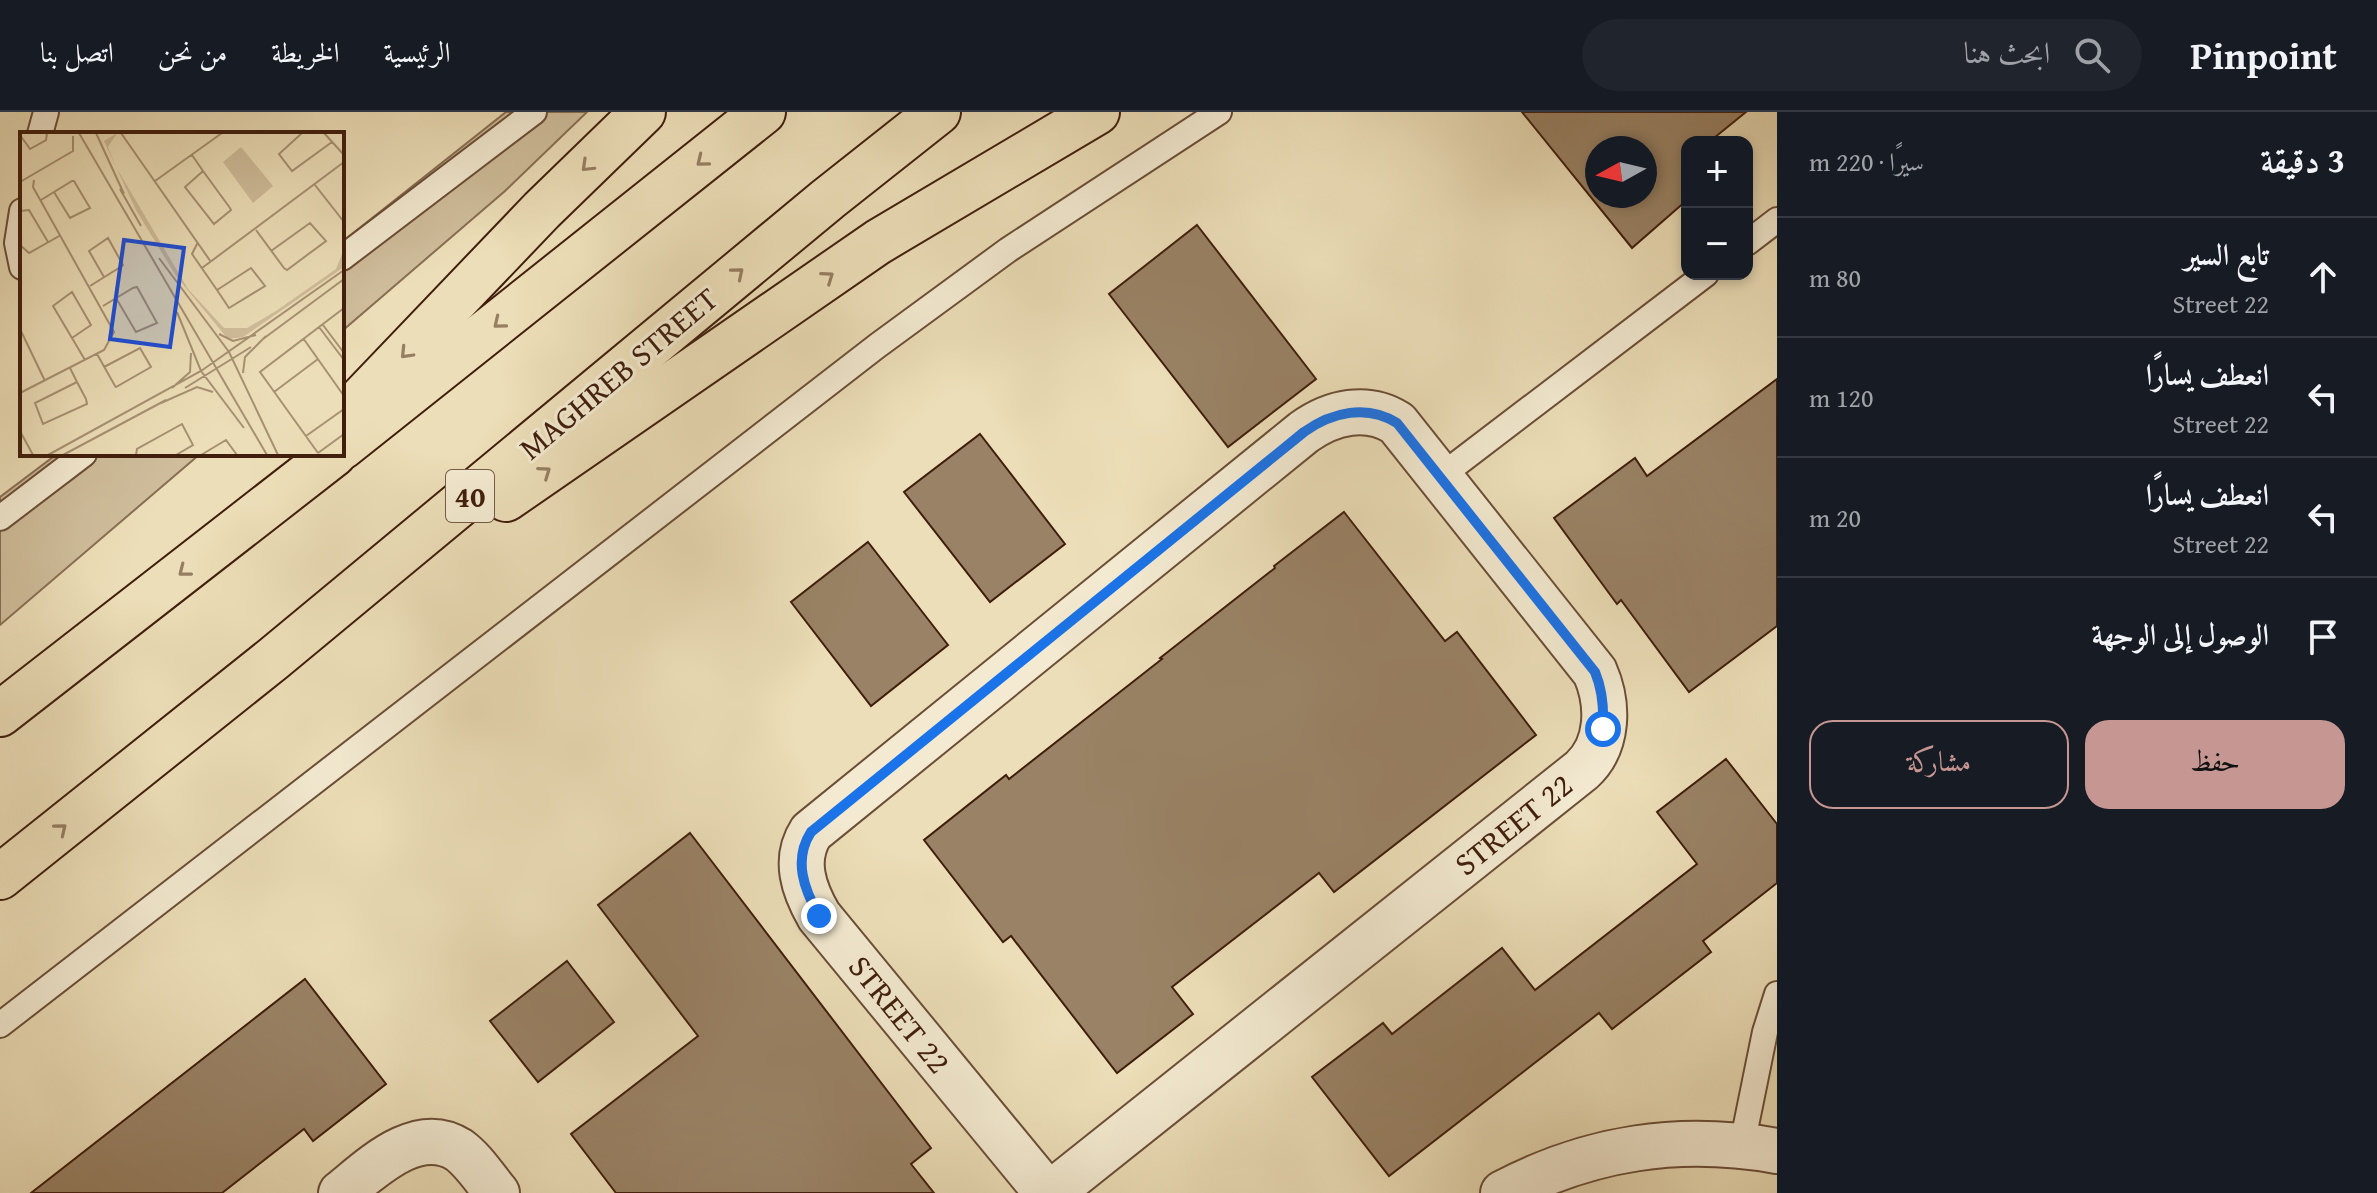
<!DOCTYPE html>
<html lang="ar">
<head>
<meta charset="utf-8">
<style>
  body { margin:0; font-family:"Gentium Book Plus",Amiri,serif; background:#20242c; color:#f1f3f6; direction:rtl }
  .controls { position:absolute; right:24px; top:24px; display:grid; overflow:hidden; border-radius:16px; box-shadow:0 4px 12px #0003 }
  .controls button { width:72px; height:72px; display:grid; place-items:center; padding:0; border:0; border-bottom:2px solid #363941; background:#171b24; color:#f1f3f6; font:40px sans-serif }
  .compass { position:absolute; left:1585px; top:24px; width:72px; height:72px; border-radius:50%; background:#171b24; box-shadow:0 4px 12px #0003; rotate:262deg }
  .stop { position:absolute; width:24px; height:24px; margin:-18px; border:6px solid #1a73e8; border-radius:50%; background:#fff }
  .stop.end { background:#1a73e8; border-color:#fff; box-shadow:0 2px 8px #0008 }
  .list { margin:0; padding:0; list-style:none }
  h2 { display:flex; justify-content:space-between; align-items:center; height:104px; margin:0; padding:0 32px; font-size:34px }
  h2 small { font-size:26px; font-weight:400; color:#9ea1a6 }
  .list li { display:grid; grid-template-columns:52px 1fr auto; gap:24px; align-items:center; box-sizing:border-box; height:120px; padding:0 32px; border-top:2px solid #363941 }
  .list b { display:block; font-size:30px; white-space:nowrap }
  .list p { margin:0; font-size:26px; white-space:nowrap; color:#9ea1a6 }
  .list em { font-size:26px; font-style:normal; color:#9ea1a6 }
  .actions { display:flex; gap:16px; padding:24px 32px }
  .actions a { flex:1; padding:18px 0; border:2px solid #c59692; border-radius:24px; text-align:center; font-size:28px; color:#c59692 }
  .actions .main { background:#c59692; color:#111 }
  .icon { flex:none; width:44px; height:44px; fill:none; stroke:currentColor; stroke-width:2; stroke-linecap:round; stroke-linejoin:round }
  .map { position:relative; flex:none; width:1777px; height:1081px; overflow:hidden; direction:ltr }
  header { display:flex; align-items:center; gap:48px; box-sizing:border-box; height:112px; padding:0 40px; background:#171b24; border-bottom:2px solid #363941 }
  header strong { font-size:38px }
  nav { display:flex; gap:44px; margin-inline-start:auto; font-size:28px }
  .search { width:560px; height:72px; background:#20242c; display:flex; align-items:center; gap:20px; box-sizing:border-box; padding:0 28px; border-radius:44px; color:#9ea1a6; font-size:30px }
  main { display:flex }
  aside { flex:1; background:#171b24 }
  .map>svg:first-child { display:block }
  .green { fill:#cfbd9b; stroke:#886e54; stroke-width:2 }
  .building { fill:#998265; stroke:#401e0c; stroke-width:2; fill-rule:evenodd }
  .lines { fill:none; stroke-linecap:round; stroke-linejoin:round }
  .service-casing { stroke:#6b4e37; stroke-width:28 }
  .minor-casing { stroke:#6b4e37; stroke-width:48 }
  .tertiary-casing { stroke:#6b4e37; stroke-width:48 }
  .motorway-casing { stroke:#401e0c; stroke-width:48 }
  .service { stroke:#f3ead1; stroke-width:24 }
  .minor { stroke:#f3ead1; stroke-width:44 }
  .tertiary { stroke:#f3ead1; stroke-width:44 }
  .motorway { stroke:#ecdeb8; stroke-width:44 }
  .oneway { stroke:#967e62 }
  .route { stroke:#1a73e8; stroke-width:10 }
  .labels { text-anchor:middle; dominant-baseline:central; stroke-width:6; stroke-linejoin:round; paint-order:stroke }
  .shield { fill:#f3ead1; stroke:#765b47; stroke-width:2 }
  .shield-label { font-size:30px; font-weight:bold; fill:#401e0c }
  .street-label { font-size:32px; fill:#401e0c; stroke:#f3ead1 }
  .inset-road { fill:none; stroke:#a79173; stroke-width:2 }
  .view { fill:#1d4ed8; fill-opacity:0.15; stroke:#1d4ed8; stroke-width:4 }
  .inset-edge { fill:none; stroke:#401e0c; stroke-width:4 }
</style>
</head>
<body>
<header>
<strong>Pinpoint</strong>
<div class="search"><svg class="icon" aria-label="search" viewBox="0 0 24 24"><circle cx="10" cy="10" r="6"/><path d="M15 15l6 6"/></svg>ابحث هنا</div>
<nav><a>الرئيسية</a><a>الخريطة</a><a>من نحن</a><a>اتصل بنا</a></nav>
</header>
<main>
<aside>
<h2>3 دقيقة<small>سيرًا · 220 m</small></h2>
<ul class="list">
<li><svg class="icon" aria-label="ahead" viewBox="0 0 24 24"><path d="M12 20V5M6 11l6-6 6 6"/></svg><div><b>تابع السير</b><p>Street 22</p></div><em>80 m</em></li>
<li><svg class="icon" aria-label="left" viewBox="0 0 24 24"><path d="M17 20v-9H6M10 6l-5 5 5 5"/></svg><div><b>انعطف يسارًا</b><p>Street 22</p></div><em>120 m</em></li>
<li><svg class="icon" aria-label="left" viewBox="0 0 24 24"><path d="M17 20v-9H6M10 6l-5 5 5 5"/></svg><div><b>انعطف يسارًا</b><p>Street 22</p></div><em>20 m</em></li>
<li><svg class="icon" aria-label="arrive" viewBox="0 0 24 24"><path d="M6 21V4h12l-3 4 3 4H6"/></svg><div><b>الوصول إلى الوجهة</b></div></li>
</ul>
<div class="actions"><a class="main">حفظ</a><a>مشاركة</a></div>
</aside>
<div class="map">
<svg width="1777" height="1081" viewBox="0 0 1777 1081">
  <rect width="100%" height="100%" fill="#ecdeb8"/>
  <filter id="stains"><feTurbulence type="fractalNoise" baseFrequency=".0025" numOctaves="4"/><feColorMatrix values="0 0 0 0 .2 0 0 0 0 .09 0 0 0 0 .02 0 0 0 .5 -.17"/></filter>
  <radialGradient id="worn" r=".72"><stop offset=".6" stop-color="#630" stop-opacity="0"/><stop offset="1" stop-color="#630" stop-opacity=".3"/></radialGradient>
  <g class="green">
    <path d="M506,0h81l-82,79 -163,140v-89z"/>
    <path d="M57,342h143l-200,171v-128z"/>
  </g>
  <g class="building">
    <path d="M1522,0h224l-37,30h-22v58l-55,48zM1597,36h48v48h-48z"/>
    <path d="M1197,113l119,154 -88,68 -119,-153z"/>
    <path d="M1777,267v247l-88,66 -68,-92 -4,4 -63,-86 81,-60 12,18z"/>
    <path d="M980,322l85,110 -75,58 -86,-110z"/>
    <path d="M1344,400l101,129 12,-9 79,103 -202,157 -15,-19 -147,114 21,27 -76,59 -106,-137 -8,6 -79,-102 82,-65 3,4 153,-120 -2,-1 115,-90 -1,-2z"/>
    <path d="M868,430l80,103 -77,61 -80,-104z"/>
    <path d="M1726,647l51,65v59l-74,58 8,11 -99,77 -13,-16 -210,163 -77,-99 71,-54 9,11 110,-86 33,42 162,-126 -40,-52z"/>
    <path d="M690,721l241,315 -20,16 23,29h-318l-45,-59 127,-98 -100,-131z"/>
    <path d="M567,849l47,61 -76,60 -48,-61z"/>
    <path d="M305,867l81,105 -73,57 -9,-12 -82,64h-191z"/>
  </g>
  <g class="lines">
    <g class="service-casing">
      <g id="service">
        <path d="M40,22l6,-22"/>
        <path d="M22,99l-5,32 5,24"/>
        <path d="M1747,131l30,-23"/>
        <path d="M342,146l192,-146"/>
        <path d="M1441,364l265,-202"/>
        <path d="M0,406l84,-64"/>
        <path d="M0,913l877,-679 131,-96 211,-138"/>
        <path d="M1742,1033l23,-113 12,-38"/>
      </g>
    </g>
    <g class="minor-casing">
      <g id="minor">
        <path d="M341,1081c30,-24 76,-70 118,-43 15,11 26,29 38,43"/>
        <path d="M1047,1081l-228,-277c-15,-26 -26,-56 -8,-84l493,-400c28,-20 63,-28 93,-9l198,249c14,32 14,73 -13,98l-531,423"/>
      </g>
    </g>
    <g class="tertiary-casing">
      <path id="tertiary" d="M1503,1081c88,-46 176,-59 274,-42"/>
    </g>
    <g class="motorway-casing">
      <g id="motorway">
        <path d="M345,304l197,-206 101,-98"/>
        <path d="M342,335l421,-335"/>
        <path d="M506,387l372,-257 219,-130"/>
        <path d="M0,602l334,-260"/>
        <path d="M0,765l273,-218 555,-460 110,-87"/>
      </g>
    </g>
    <use href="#service" class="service"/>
    <use href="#minor" class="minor"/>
    <use href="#tertiary" class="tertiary"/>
    <use href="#motorway" class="motorway"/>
  </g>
  <defs><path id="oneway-chevron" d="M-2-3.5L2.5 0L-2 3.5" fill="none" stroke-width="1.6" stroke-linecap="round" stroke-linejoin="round" transform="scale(2)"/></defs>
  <g class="oneway">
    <use href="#oneway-chevron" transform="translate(702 49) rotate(141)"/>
    <use href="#oneway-chevron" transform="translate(587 54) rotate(136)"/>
    <use href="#oneway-chevron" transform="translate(738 161) rotate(-40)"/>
    <use href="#oneway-chevron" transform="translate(828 165) rotate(-35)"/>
    <use href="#oneway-chevron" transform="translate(499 211) rotate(141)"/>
    <use href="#oneway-chevron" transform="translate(406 241) rotate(134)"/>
    <use href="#oneway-chevron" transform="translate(545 360) rotate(-35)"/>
    <use href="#oneway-chevron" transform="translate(184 459) rotate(142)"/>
    <use href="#oneway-chevron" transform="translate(61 717) rotate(-39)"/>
  </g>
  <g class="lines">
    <path class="route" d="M819,804c-15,-27 -26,-56 -8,-84l493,-400c28,-20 63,-28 93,-9l198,249c8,19 9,37 8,57"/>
  </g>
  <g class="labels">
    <rect class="shield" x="446" y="358" width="48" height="52" rx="6"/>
    <g class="shield-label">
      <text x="470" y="384">40</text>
    </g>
    <g class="street-label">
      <text transform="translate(618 261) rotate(-40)">MAGHREB STREET</text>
      <text transform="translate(1513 712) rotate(-39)">STREET 22</text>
      <text transform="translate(900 902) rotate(51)">STREET 22</text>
    </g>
  </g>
  <g transform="translate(20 20)">
    <rect width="324" height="324" fill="#ecdeb8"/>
    <path d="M97,1l-9,14 8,20 72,122 36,39h23l29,-17 60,-42 8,-20v18l-101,70 -15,2 -52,-63 -40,-66 -32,-69zM221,15l32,39 -20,17 -30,-41z" fill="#cfbd9b"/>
    <path class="inset-road" d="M59,1l188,322M76,1l28,61M101,1l90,129M282,1l-23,21 13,17 40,-29M304,1l20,22M0,3l10,14 16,-9 1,-7M172,23l11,16 27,37 1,2 -17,14 -29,-37 18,-16M135,49l67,-48M0,50l53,-31v-15M295,53l29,37M100,57l21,37M21,68l31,-19h2l16,27 -20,10 -16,-26M0,79l9,-1 19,32M236,98l28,38 3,2 39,-29 -16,-18 -39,28M178,110l-6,12 25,36 12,18 36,-22 -14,-18 -34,22M0,113l9,8 32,-18M139,126l70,94 49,103M182,136l142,-106M70,154l32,-20 1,-1 -15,-27 -19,13 15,26M83,174l30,-18 4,-1 20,36 -21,9 -20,-34M157,180l24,59 43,57M303,193l21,28M299,195l25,33M0,197l25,52M199,202l14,7 23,-6M52,206l19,-13 -19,-33 -19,14 32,54M283,206l41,58M243,207l81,-60M77,222l18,32 1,1 35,-20 -11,-19 -36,19M50,236l7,14 9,17 1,5 -44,20 -8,-21 42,-21M223,241l2,-16 21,-21M152,256l18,-16 1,-19M165,256l66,-41M254,260l44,-33M0,261l84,-43 10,-18 -81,-145 1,-7M141,271l36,-16 16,5M0,299l13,24M286,304l38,-27M298,321l-58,-81 84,-64M298,321l26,-19M28,323l153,-84 143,-101M43,323l103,-55M116,323l1,-6 45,-25 11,21 -17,10M181,323l25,-15 11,15"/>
    <path class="view" d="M104,108l60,8 -14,99 -60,-8z"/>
    <rect width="324" height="324" class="inset-edge"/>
  </g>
  <rect width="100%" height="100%" filter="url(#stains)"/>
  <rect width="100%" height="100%" fill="url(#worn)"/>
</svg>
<div class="controls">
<button>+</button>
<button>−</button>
</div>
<svg class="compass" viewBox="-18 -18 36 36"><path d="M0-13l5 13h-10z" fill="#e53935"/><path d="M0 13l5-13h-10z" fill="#9ea1a6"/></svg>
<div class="stop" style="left:1603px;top:617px"></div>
<div class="stop end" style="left:819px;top:804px"></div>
</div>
</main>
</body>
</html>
